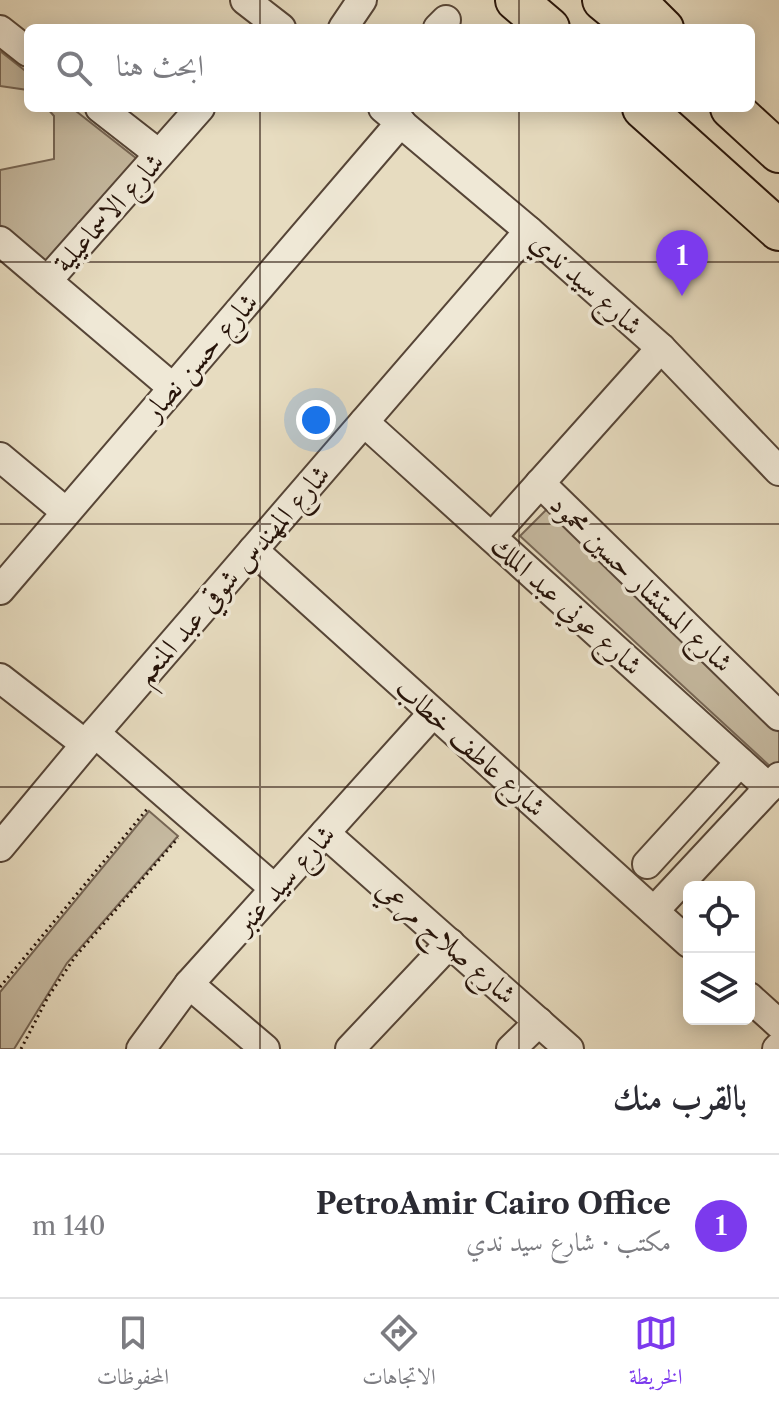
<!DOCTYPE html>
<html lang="ar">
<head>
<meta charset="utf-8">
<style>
  body { margin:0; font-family:"Libre Caslon Text",Amiri,serif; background:#f2f2f3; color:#2b2b33; direction:rtl }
  .controls { position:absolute; right:24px; bottom:24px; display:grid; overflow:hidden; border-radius:12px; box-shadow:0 4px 20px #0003 }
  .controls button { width:72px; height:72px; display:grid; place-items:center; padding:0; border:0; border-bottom:2px solid #e1e1e2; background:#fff; color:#2b2b33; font:40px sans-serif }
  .you { position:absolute; left:316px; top:420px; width:28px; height:28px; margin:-20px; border:6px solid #fff; border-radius:50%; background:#1a73e8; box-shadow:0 0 0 12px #1a73e833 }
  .badge { display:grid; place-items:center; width:52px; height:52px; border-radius:50%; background:#7c3aed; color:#fff; font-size:26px; font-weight:700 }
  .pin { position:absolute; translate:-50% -66px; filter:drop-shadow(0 2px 4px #0008) }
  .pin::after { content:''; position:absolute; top:42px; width:28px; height:24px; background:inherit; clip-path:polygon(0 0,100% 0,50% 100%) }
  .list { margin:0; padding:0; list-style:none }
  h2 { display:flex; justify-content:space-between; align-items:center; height:104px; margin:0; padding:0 32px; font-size:34px }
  h2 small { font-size:26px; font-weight:400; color:#7c7c81 }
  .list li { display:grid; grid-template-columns:52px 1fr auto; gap:24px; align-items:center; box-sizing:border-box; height:144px; padding:0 32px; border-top:2px solid #e1e1e2 }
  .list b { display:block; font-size:30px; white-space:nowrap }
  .list p { margin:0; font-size:26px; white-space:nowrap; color:#7c7c81 }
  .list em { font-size:26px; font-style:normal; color:#7c7c81 }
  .icon { flex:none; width:44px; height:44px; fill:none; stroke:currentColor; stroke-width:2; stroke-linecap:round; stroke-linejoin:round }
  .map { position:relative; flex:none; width:779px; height:1049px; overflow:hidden; direction:ltr }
  .search { position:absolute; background:#fff; box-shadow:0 4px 20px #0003; left:24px; right:24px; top:24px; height:88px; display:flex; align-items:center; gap:20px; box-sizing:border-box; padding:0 28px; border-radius:12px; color:#7c7c81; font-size:30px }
  .sheet { height:248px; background:#fff }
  nav { display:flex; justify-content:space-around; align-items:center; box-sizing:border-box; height:112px; border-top:2px solid #e1e1e2; background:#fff; font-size:22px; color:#7c7c81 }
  nav a { display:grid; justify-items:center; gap:4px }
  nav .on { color:#7c3aed }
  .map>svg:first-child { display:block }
  .green { fill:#c6baa1; stroke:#766655; stroke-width:2 }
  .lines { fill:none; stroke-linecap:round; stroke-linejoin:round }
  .minor-casing { stroke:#564537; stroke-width:32 }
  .major-casing { stroke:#261309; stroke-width:40 }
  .highway-casing { stroke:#261309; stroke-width:44 }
  .path { stroke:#261309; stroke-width:3; stroke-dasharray:2 4; stroke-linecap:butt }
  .minor { stroke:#efe8d6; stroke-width:28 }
  .major { stroke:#e7dcc0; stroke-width:36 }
  .highway { stroke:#e7dcc0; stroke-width:40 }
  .grid { fill:none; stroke:#261309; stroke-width:2; stroke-opacity:0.55 }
  .labels { text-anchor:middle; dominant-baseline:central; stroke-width:7; stroke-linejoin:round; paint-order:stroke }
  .street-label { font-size:28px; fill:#261309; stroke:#efe8d6 }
</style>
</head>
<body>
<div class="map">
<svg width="779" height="1049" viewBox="0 0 779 1049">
  <rect width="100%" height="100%" fill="#e7dcc0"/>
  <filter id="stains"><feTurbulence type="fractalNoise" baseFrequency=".0025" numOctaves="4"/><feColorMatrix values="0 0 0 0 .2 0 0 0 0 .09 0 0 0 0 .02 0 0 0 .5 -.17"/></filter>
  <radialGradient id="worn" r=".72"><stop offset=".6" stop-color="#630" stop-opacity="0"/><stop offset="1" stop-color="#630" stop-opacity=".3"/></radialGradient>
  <g class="green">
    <path d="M0,51l28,22v17l-28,-4z"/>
    <path d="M47,108h25l65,51 -91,105 -46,-39v-55l54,-11v-43z"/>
    <path d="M547,509l232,223v30l-6,7 -253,-233z"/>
    <path d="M149,811l29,25 -111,127 -53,86h-14v-57z"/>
  </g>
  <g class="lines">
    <g class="minor-casing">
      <g id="minor">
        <path d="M245,0l36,28"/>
        <path d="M343,28l19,-28"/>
        <path d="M438,28l8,-8"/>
        <path d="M0,30l28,22"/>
        <path d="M100,108l59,46"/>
        <path d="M383,108l146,123 132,117 118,123"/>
        <path d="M0,241l173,147"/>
        <path d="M47,281l153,-173"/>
        <path d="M364,422l405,366"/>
        <path d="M0,457l66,55"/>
        <path d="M540,483l239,233"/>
        <path d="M492,537l169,-189"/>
        <path d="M253,550l436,393"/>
        <path d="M0,590l401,-468"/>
        <path d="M0,678l85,66"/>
        <path d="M95,733l180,156"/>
        <path d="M325,833l244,216"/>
        <path d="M0,847l95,-114 434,-502"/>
        <path d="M647,864l93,-102"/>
        <path d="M654,911l125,-134"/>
        <path d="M189,984l76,65"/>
        <path d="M749,997l30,27"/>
        <path d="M141,1049l48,-65 244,-271"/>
        <path d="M350,1049l100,-106"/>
        <path d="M511,1049l28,-27"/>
        <path d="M777,1049l2,-2"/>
      </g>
    </g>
    <g class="major-casing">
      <path id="major" d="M637,0l28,28"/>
    </g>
    <g class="highway-casing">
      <g id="highway">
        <path d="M516,0l33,28"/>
        <path d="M603,0l34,28"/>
        <path d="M643,108l136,122"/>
        <path d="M731,108l48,44"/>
      </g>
    </g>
    <g class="path">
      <path d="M0,987l148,-179"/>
      <path d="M21,1049l27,-52 27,-40 103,-119"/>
    </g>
    <use href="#minor" class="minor"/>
    <use href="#major" class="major"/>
    <use href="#highway" class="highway"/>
  </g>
  <path class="grid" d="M260,0v28M519,0v28M260,108v941M519,108v941M0,262h779M0,524h779M0,787h779"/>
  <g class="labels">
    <g class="street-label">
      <text transform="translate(108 212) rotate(-48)">شارع الاسماعيلية</text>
      <text transform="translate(587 283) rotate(42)">شارع سيد ندي</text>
      <text transform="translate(200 356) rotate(-49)">شارع حسن نصار</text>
      <text transform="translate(232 574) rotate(-49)">شارع المهندس شوقي عبد المنعم</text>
      <text transform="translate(642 583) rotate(44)">شارع المستشار حسين محمود</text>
      <text transform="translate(567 605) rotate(42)">شارع عوني عبد الملك</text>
      <text transform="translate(471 747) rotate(42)">شارع عاطف خطاب</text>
      <text transform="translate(284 879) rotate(-48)">شارع سيد عنبر</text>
      <text transform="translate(447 941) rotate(41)">شارع صلاح مرعي</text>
    </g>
  </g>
  <rect width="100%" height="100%" filter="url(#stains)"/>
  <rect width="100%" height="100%" fill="url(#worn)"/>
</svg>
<div class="controls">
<button><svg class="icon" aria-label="locate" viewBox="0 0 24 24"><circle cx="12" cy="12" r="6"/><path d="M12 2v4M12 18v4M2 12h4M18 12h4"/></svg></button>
<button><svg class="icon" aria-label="layers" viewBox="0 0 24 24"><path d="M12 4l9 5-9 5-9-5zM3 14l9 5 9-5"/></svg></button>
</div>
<div class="you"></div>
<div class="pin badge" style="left:682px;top:296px">1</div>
<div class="search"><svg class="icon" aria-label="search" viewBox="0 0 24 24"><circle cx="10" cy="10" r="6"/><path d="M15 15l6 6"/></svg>ابحث هنا</div>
</div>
<section class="sheet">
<h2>بالقرب منك<small></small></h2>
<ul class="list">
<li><span class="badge">1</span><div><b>PetroAmir Cairo Office</b><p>مكتب · شارع سيد ندي</p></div><em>140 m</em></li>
</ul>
</section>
<nav>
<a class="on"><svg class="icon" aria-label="map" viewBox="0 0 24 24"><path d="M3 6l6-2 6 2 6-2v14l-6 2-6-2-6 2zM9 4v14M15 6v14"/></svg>الخريطة</a>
<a><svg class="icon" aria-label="directions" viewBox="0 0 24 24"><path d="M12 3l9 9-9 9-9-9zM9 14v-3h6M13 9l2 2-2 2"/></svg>الاتجاهات</a>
<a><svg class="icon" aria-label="saved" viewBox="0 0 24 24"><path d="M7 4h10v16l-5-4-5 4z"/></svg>المحفوظات</a>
</nav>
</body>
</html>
